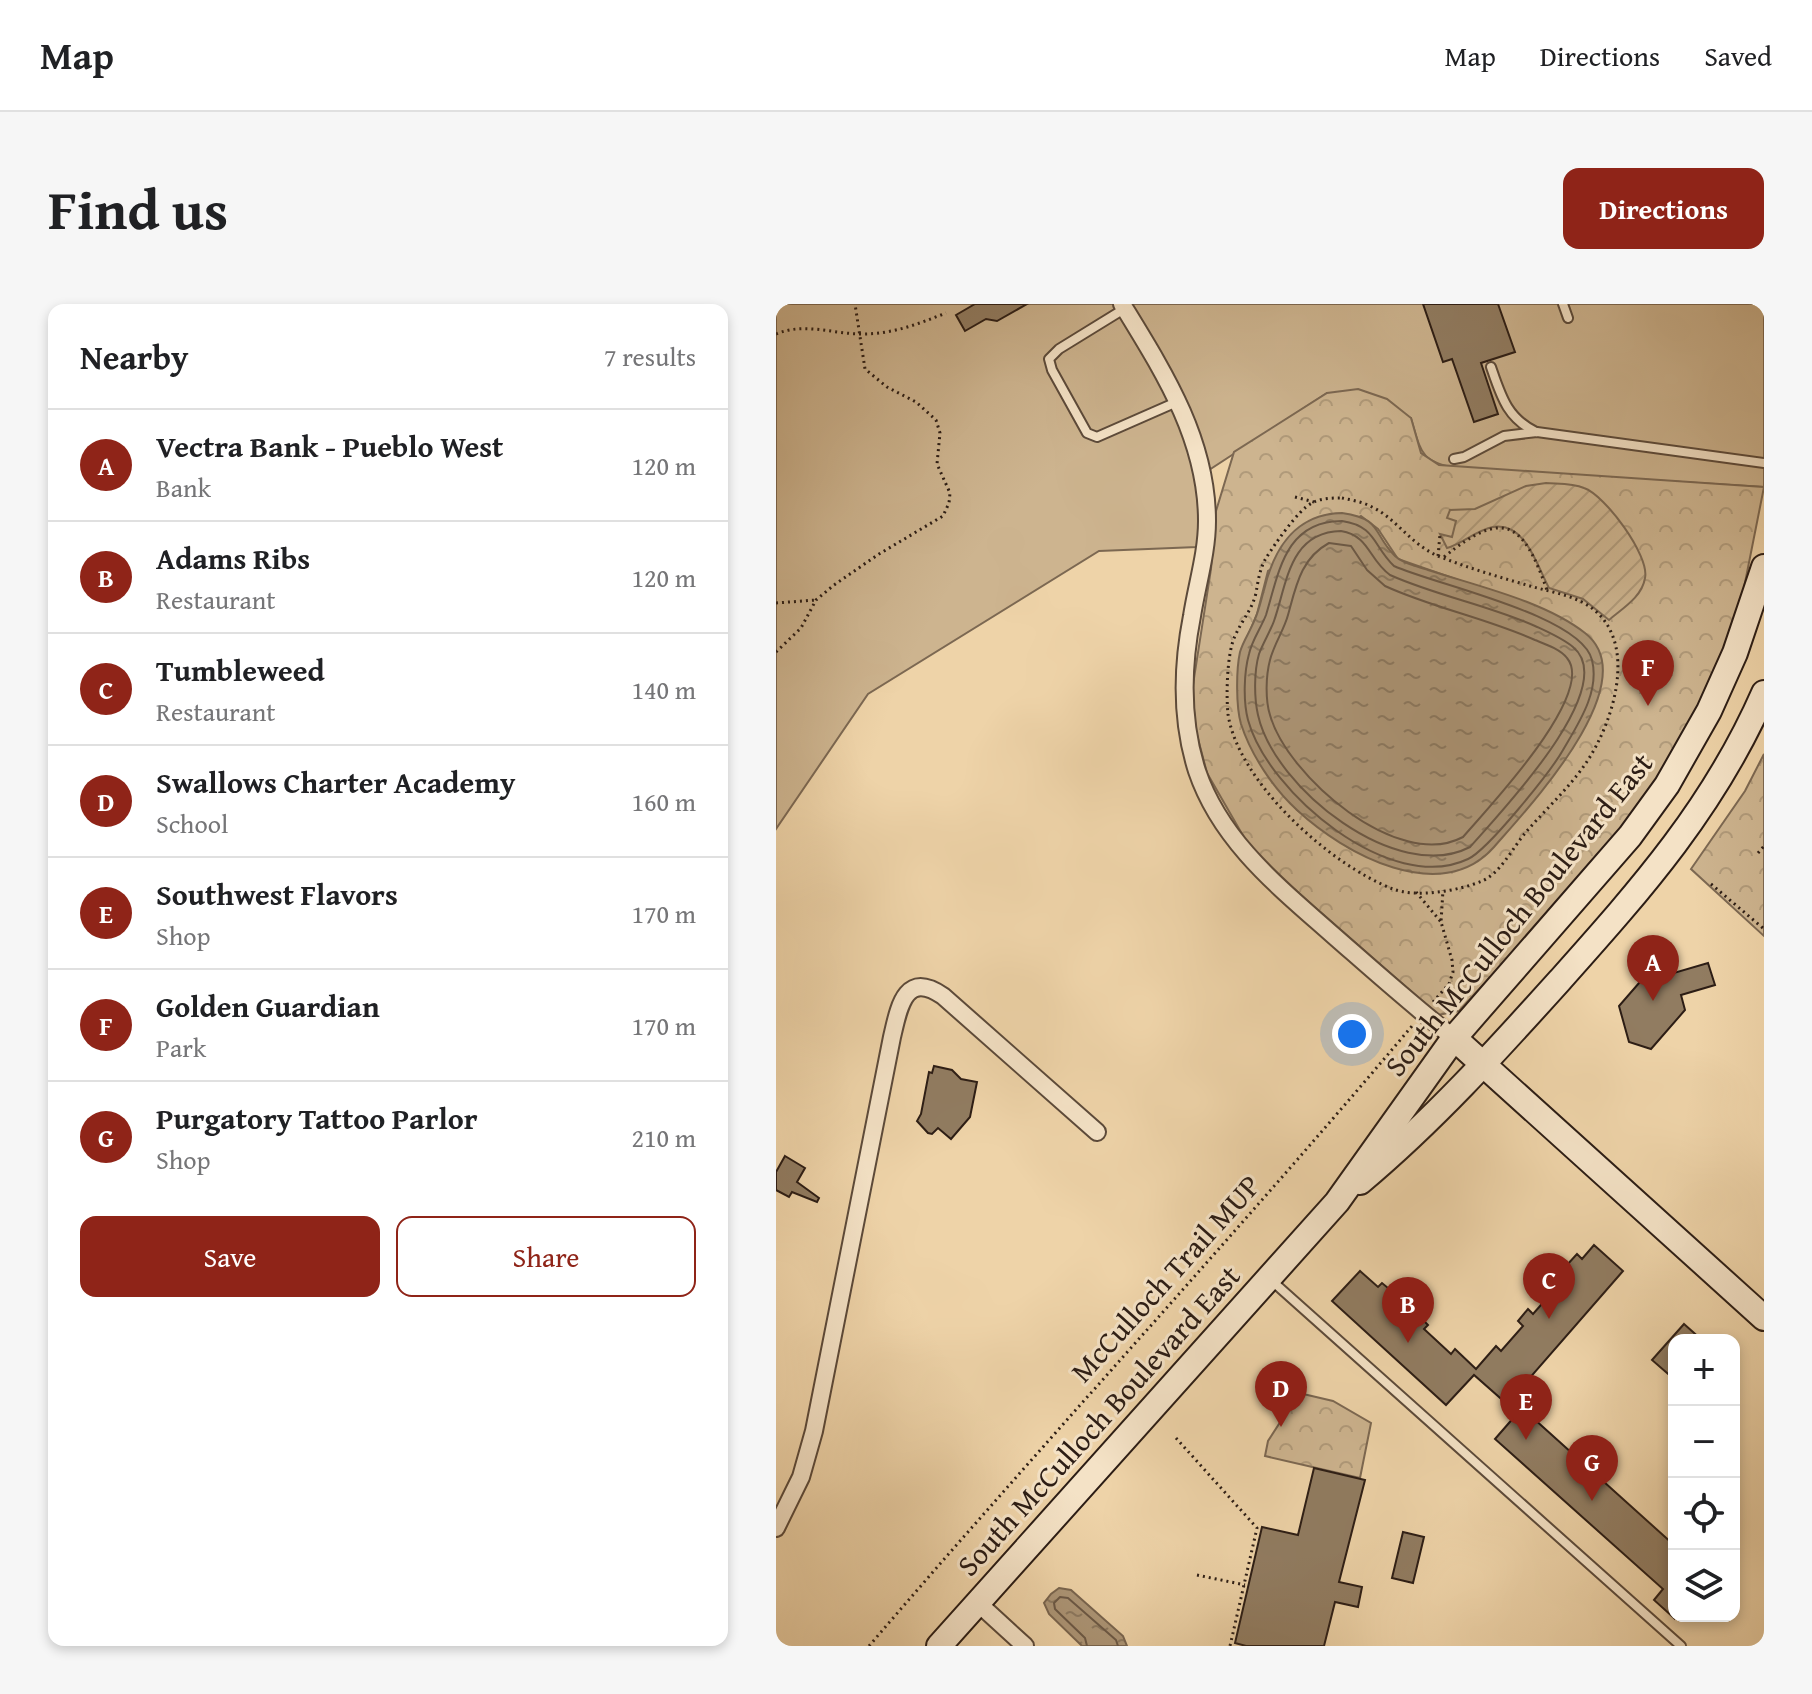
<!DOCTYPE html>
<html lang="en">
<head>
<meta charset="utf-8">
<style>
  body { margin:0; font-family:"Gentium Book Plus",serif; background:#f6f6f6; color:#202124 }
  .controls { position:absolute; right:24px; bottom:24px; display:grid; overflow:hidden; border-radius:16px; box-shadow:0 4px 12px #0003 }
  .controls button { width:72px; height:72px; display:grid; place-items:center; padding:0; border:0; border-bottom:2px solid #e0e0e0; background:#fff; color:#202124; font:40px sans-serif }
  .you { position:absolute; left:576px; top:730px; width:28px; height:28px; margin:-20px; border:6px solid #fff; border-radius:50%; background:#1a73e8; box-shadow:0 0 0 12px #1a73e833 }
  .badge { display:grid; place-items:center; width:52px; height:52px; border-radius:50%; background:#8f2418; color:#fff; font-size:26px; font-weight:700 }
  .pin { position:absolute; translate:-50% -66px; filter:drop-shadow(0 2px 4px #0008) }
  .pin::after { content:''; position:absolute; top:42px; width:28px; height:24px; background:inherit; clip-path:polygon(0 0,100% 0,50% 100%) }
  .list { margin:0; padding:0; list-style:none }
  h2 { display:flex; justify-content:space-between; align-items:center; height:104px; margin:0; padding:0 32px; font-size:34px }
  h2 small { font-size:26px; font-weight:400; color:#757577 }
  .list li { display:grid; grid-template-columns:52px 1fr auto; gap:24px; align-items:center; box-sizing:border-box; height:112px; padding:0 32px; border-top:2px solid #e0e0e0 }
  .list b { display:block; font-size:30px; white-space:nowrap }
  .list p { margin:0; font-size:26px; white-space:nowrap; color:#757577 }
  .list em { font-size:26px; font-style:normal; color:#757577 }
  .actions { display:flex; gap:16px; padding:24px 32px }
  .actions a { flex:1; padding:18px 0; border:2px solid #8f2418; border-radius:16px; text-align:center; font-size:28px; color:#8f2418 }
  .actions .main { background:#8f2418; color:#fff }
  .icon { flex:none; width:44px; height:44px; fill:none; stroke:currentColor; stroke-width:2; stroke-linecap:round; stroke-linejoin:round }
  .map { position:relative; flex:none; width:988px; height:1342px; overflow:hidden; border-radius:16px }
  header { display:flex; align-items:center; gap:48px; box-sizing:border-box; height:112px; padding:0 40px; background:#fff; border-bottom:2px solid #e0e0e0 }
  header strong { font-size:38px }
  nav { display:flex; gap:44px; margin-inline-start:auto; font-size:28px }
  .intro { display:flex; align-items:center; justify-content:space-between; box-sizing:border-box; height:192px; padding:0 48px }
  h1 { margin:0; font-size:56px }
  .button { padding:20px 36px; border-radius:16px; background:#8f2418; color:#fff; font-size:28px; font-weight:700 }
  main { display:flex; gap:48px; padding:0 48px }
  aside { flex:1; background:#fff; border-radius:16px; box-shadow:0 4px 12px #0003 }
  .map>svg:first-child { display:block }
  .grass { fill:#cdb48f; stroke:#7c6852; stroke-width:2 }
  .park { fill:url(#park-crowns); stroke:#7c6852; stroke-width:2; fill-rule:evenodd }
  .garden { fill:url(#garden-furrows); stroke:#7c6852; stroke-width:2 }
  .water { fill:url(#water-ripples); stroke:#79654f; stroke-width:2 }
  .lines { fill:none; stroke-linecap:round; stroke-linejoin:round }
  .shore { stroke:#6c5946; stroke-width:2 }
  .building { fill:#917c61; stroke:#2c1d15; stroke-width:2 }
  .service-casing { stroke:#5c4a3a; stroke-width:12 }
  .minor-casing { stroke:#5c4a3a; stroke-width:20 }
  .secondary-casing { stroke:#2c1d15; stroke-width:28 }
  .path { stroke:#2c1d15; stroke-width:3; stroke-dasharray:2 4; stroke-linecap:butt }
  .service { stroke:#f4e2c6; stroke-width:8 }
  .minor { stroke:#f4e2c6; stroke-width:16 }
  .secondary { stroke:#f4e2c6; stroke-width:24 }
  .labels { text-anchor:middle; dominant-baseline:central; stroke-width:6; stroke-linejoin:round; paint-order:stroke }
  .street-label { font-size:30px; fill:#2c1d15; stroke:#f4e2c6 }
</style>
</head>
<body>
<header>
<strong>Map</strong>
<nav><a>Map</a><a>Directions</a><a>Saved</a></nav>
</header>
<div class="intro"><h1>Find us</h1><a class="button">Directions</a></div>
<main>
<aside>
<h2>Nearby<small>7 results</small></h2>
<ul class="list">
<li><span class="badge">A</span><div><b>Vectra Bank - Pueblo West</b><p>Bank</p></div><em>120 m</em></li>
<li><span class="badge">B</span><div><b>Adams Ribs</b><p>Restaurant</p></div><em>120 m</em></li>
<li><span class="badge">C</span><div><b>Tumbleweed</b><p>Restaurant</p></div><em>140 m</em></li>
<li><span class="badge">D</span><div><b>Swallows Charter Academy</b><p>School</p></div><em>160 m</em></li>
<li><span class="badge">E</span><div><b>Southwest Flavors</b><p>Shop</p></div><em>170 m</em></li>
<li><span class="badge">F</span><div><b>Golden Guardian</b><p>Park</p></div><em>170 m</em></li>
<li><span class="badge">G</span><div><b>Purgatory Tattoo Parlor</b><p>Shop</p></div><em>210 m</em></li>
</ul>
<div class="actions"><a class="main">Save</a><a>Share</a></div>
</aside>
<div class="map">
<svg width="988" height="1342" viewBox="0 0 988 1342">
  <defs>
    <pattern id="park-crowns" width="20" height="18" patternUnits="userSpaceOnUse" patternTransform="scale(2)"><rect width="20" height="18" fill="#cdb48f"/><path d="M2 6a3 3 0 1 1 6 0M12 15a3 3 0 1 1 6 0" fill="none" stroke="#b09a7a"/></pattern>
    <pattern id="garden-furrows" width="10" height="10" patternUnits="userSpaceOnUse" patternTransform="scale(2)"><rect width="10" height="10" fill="#cdb48f"/><path d="M-1 1l2-2M0 10L10 0M9 11l2-2" fill="none" stroke="#b09a7a"/></pattern>
    <pattern id="water-ripples" width="26" height="14" patternUnits="userSpaceOnUse" patternTransform="scale(2)"><rect width="26" height="14" fill="#ac9576"/><path d="M2 4q2-2 4 0t4 0M15 11q2-2 4 0t4 0" fill="none" stroke="#8c7960"/></pattern>
  </defs>
  <rect width="100%" height="100%" fill="#eed3a8"/>
  <filter id="stains"><feTurbulence type="fractalNoise" baseFrequency=".0025" numOctaves="4"/><feColorMatrix values="0 0 0 0 .2 0 0 0 0 .09 0 0 0 0 .02 0 0 0 .5 -.17"/></filter>
  <radialGradient id="worn" r=".72"><stop offset=".6" stop-color="#630" stop-opacity="0"/><stop offset="1" stop-color="#630" stop-opacity=".3"/></radialGradient>
  <path class="grass" d="M0,0h988v183l-307,-19c-37,-6 -36,-16 -46,-50l-84,-25 -124,81 4,45 -10,28 -98,4 -231,143 -92,135z"/>
  <g class="park">
    <path d="M582,85l29,10 24,19 10,35 18,12 325,22 -29,146 -51,111 -63,91 -162,176 -21,4 -185,-162 -46,-80 -11,-42 -4,-40 19,-122 5,-58 18,-59 93,-59zM585,212l17,13 20,30 135,47 28,13 -179,244 -33,-15 -52,-38 -29,-34 -27,-53v-71l16,-38 11,-43z"/>
    <path d="M988,450v182l-73,-67 54,-78z"/>
    <path d="M523,1089l34,8 38,22 -11,55 -95,-22 3,-15z"/>
  </g>
  <path class="garden" d="M770,179c12,1 26,0 38,5 21,7 66,68 61,90 -3,19 -22,30 -36,42l-26,-21 -34,-11c-12,-22 -23,-66 -56,-61 -16,3 -30,16 -46,21l-7,-14 12,3 4,-16 -9,-3 3,-8 25,-1 51,-23z"/>
  <g class="water">
    <path d="M566,209c41,6 30,20 53,43 8,8 22,10 33,14 49,16 116,31 157,63 63,49 -59,177 -91,214 -53,60 -150,7 -197,-37 -24,-22 -46,-55 -56,-86 -5,-17 -5,-54 -1,-72 3,-11 11,-22 15,-33 4,-9 6,-19 9,-29 10,-42 31,-76 78,-77z"/>
    <path d="M283,1284l12,2 52,46 4,10h-45l-33,-32 -5,-11 7,-9z"/>
  </g>
  <g class="lines">
    <g class="shore">
      <path d="M566,217c34,5 31,25 52,45 42,19 187,49 198,94 8,32 -14,64 -29,90 -12,21 -75,100 -95,109 -77,37 -200,-66 -220,-139 -5,-19 -4,-48 1,-66 3,-14 12,-26 17,-39 13,-43 19,-94 76,-94z"/>
      <path d="M565,227c29,5 27,28 49,44 47,21 98,30 145,51 13,6 27,12 38,21 49,40 -76,169 -103,200 -73,38 -196,-59 -212,-132 -4,-17 -4,-44 1,-61 4,-11 11,-22 15,-33 13,-37 15,-89 67,-90z"/>
      <path d="M553,239l22,3 16,24 18,16c48,22 101,32 150,54 10,4 25,9 32,18 30,36 -81,152 -104,179 -65,35 -176,-61 -193,-122 -5,-16 -4,-40 0,-55 4,-16 14,-30 18,-45 8,-29 13,-57 41,-72z"/>
      <path d="M311,1342l-2,-8 -30,-29 -1,-6 6,-6 8,1 48,42 2,6"/>
    </g>
  </g>
  <g class="building">
    <path d="M199,0h52l-30,17 -11,-2 -21,12 -9,-16z"/>
    <path d="M647,0h75l17,48 -34,11 17,51 -24,8 -22,-63 -9,3z"/>
    <path d="M883,656l15,13 34,-10 7,22 -34,10 4,15 -34,39 -22,-7 -10,-36z"/>
    <path d="M158,762l18,4 9,9 16,3 -7,35 -19,22 -13,-11 -6,6 -4,-1 -11,-12 4,-7 8,-42 3,1z"/>
    <path d="M9,852l20,12 -8,14 22,16 -2,4 -25,-10 -3,5 -13,-7v-18z"/>
    <path d="M818,941l29,26 -116,133 -33,-29 -28,30 -114,-104 28,-30 18,16 4,-4 12,10 -5,5 23,21 5,-5 11,11 -4,4 27,25 4,-5 21,20 20,-23 5,5 22,-25 -5,-5 10,-12 5,5 38,-43 -5,-5 11,-12 5,5z"/>
    <path d="M908,1020l18,16h-28v39l-22,-19z"/>
    <path d="M746,1104l152,137v73l-20,-18 9,-11 -168,-150z"/>
    <path d="M538,1164l51,12 -26,102 23,5 -4,20 -23,-5 -11,44h-78l-11,-3 27,-116 36,8z"/>
    <path d="M627,1228l21,5 -11,46 -21,-5z"/>
  </g>
  <g class="lines">
    <g class="service-casing">
      <g id="service">
        <path d="M787,0l5,14"/>
        <path d="M348,5l-65,40 -10,10 3,11 35,63 10,4 82,-36"/>
        <path d="M715,63c10,29 16,51 45,65"/>
        <path d="M678,155l10,-2 40,-21 33,-4 227,31"/>
        <path d="M496,977l409,365"/>
      </g>
    </g>
    <g class="minor-casing">
      <g id="minor">
        <path d="M346,0c41,67 85,135 85,217 0,32 -10,63 -15,95 -10,51 -11,105 5,155 24,71 83,117 137,165 40,35 79,70 120,102"/>
        <path d="M0,1224l25,-51 13,-46 78,-394c7,-30 13,-67 51,-41l154,136"/>
        <path d="M202,1299l47,43"/>
      </g>
    </g>
    <g class="secondary-casing">
      <g id="secondary">
        <path d="M678,734l310,280"/>
        <path d="M584,878c74,-62 137,-132 201,-203 82,-92 153,-172 203,-286"/>
        <path d="M163,1342l398,-444 117,-164 176,-202 37,-51 42,-74 26,-58 29,-86"/>
      </g>
    </g>
    <g class="path">
      <path d="M0,30c29,-12 56,0 86,0 31,0 56,-10 84,-21"/>
      <path d="M519,193l19,5"/>
      <path d="M566,194c10,2 21,4 30,9 25,12 37,36 66,49 30,12 61,21 92,30 17,5 36,8 52,16 60,31 33,118 4,161 -17,25 -40,46 -60,69 -13,15 -25,41 -44,49 -24,10 -65,17 -89,8 -63,-24 -155,-107 -165,-175 -2,-19 -1,-62 7,-78 7,-16 17,-26 21,-43 2,-12 4,-25 10,-35 9,-14 32,-48 46,-55 9,-5 20,-5 30,-5z"/>
      <path d="M662,252l2,-22"/>
      <path d="M668,253c60,-49 79,-35 103,33"/>
      <path d="M0,299l40,-3"/>
      <path d="M0,348l25,-24 15,-28 18,-15 45,-31 64,-38 6,-13 1,-10 -13,-29 3,-31 -4,-13 -20,-18 -29,-15 -22,-18 -10,-65"/>
      <path d="M982,549l6,-7"/>
      <path d="M935,580l53,45"/>
      <path d="M640,588l25,30"/>
      <path d="M657,698l16,-18 4,-12 -1,-12 -11,-38 2,-32"/>
      <path d="M400,1134l81,90 -27,118"/>
      <path d="M421,1271l48,10"/>
      <path d="M93,1342c179,-209 366,-410 543,-620"/>
    </g>
    <use href="#service" class="service"/>
    <use href="#minor" class="minor"/>
    <use href="#secondary" class="secondary"/>
  </g>
  <g class="labels">
    <g class="street-label">
      <text transform="translate(742 610) rotate(-51)">South McCulloch Boulevard East</text>
      <text transform="translate(389 974) rotate(-48)">McCulloch Trail MUP</text>
      <text transform="translate(322 1116) rotate(-48)">South McCulloch Boulevard East</text>
    </g>
  </g>
  <rect width="100%" height="100%" filter="url(#stains)"/>
  <rect width="100%" height="100%" fill="url(#worn)"/>
</svg>
<div class="controls">
<button>+</button>
<button>−</button>
<button><svg class="icon" aria-label="locate" viewBox="0 0 24 24"><circle cx="12" cy="12" r="6"/><path d="M12 2v4M12 18v4M2 12h4M18 12h4"/></svg></button>
<button><svg class="icon" aria-label="layers" viewBox="0 0 24 24"><path d="M12 4l9 5-9 5-9-5zM3 14l9 5 9-5"/></svg></button>
</div>
<div class="you"></div>
<div class="pin badge" style="left:877px;top:697px">A</div>
<div class="pin badge" style="left:632px;top:1039px">B</div>
<div class="pin badge" style="left:773px;top:1015px">C</div>
<div class="pin badge" style="left:505px;top:1123px">D</div>
<div class="pin badge" style="left:750px;top:1136px">E</div>
<div class="pin badge" style="left:872px;top:402px">F</div>
<div class="pin badge" style="left:816px;top:1197px">G</div>
</div>
</main>
</body>
</html>
